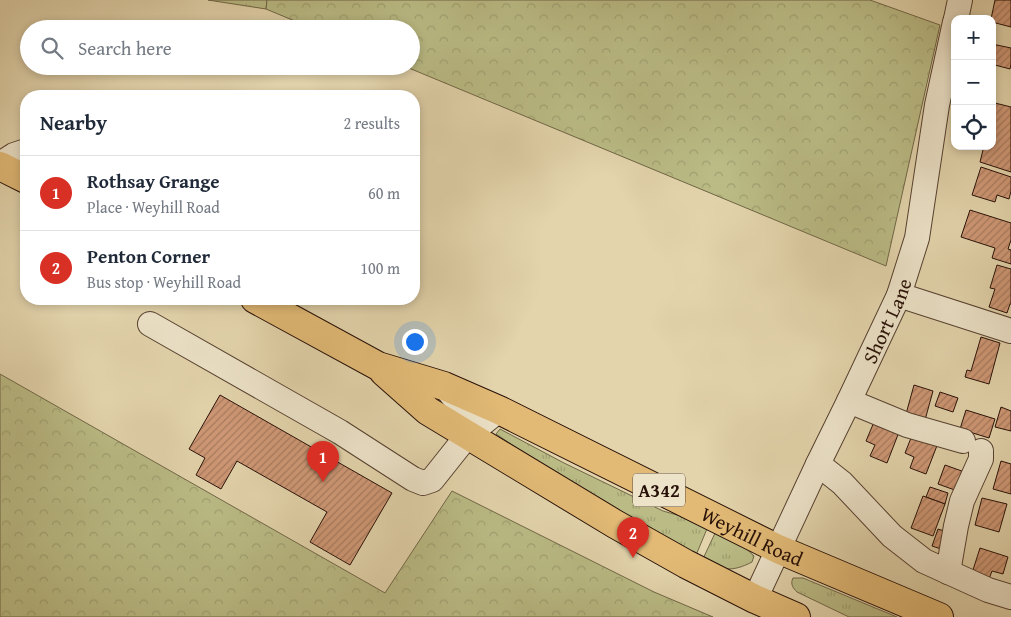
<!DOCTYPE html>
<html lang="en">
<head>
<meta charset="utf-8">
<style>
  body { margin:0; font-family:"Gentium Book Plus",serif; background:#f6f6f7; color:#1f2937 }
  .controls { position:absolute; right:15px; top:15px; display:grid; overflow:hidden; border-radius:10px; box-shadow:0 2px 8px #0003 }
  .controls button { width:45px; height:45px; display:grid; place-items:center; padding:0; border:0; border-bottom:1px solid #e0e1e3; background:#fff; color:#1f2937; font:25px sans-serif }
  .you { position:absolute; left:414px; top:341px; width:18px; height:18px; margin:-12px; border:4px solid #fff; border-radius:50%; background:#1a73e8; box-shadow:0 0 0 8px #1a73e833 }
  .badge { display:grid; place-items:center; width:32px; height:32px; border-radius:50%; background:#d93025; color:#fff; font-size:16px; font-weight:700 }
  .pin { position:absolute; translate:-50% -41px; filter:drop-shadow(0 1px 2px #0008) }
  .pin::after { content:''; position:absolute; top:26px; width:18px; height:15px; background:inherit; clip-path:polygon(0 0,100% 0,50% 100%) }
  .list { margin:0; padding:0; list-style:none }
  h2 { display:flex; justify-content:space-between; align-items:center; height:65px; margin:0; padding:0 20px; font-size:21px }
  h2 small { font-size:16px; font-weight:400; color:#747a83 }
  .list li { display:grid; grid-template-columns:32px 1fr auto; gap:15px; align-items:center; box-sizing:border-box; height:75px; padding:0 20px; border-top:1px solid #e0e1e3 }
  .list b { display:block; font-size:19px; white-space:nowrap }
  .list p { margin:0; font-size:16px; white-space:nowrap; color:#747a83 }
  .list em { font-size:16px; font-style:normal; color:#747a83 }
  .icon { flex:none; width:28px; height:28px; fill:none; stroke:currentColor; stroke-width:2; stroke-linecap:round; stroke-linejoin:round }
  .map { position:relative; flex:none; width:1011px; height:617px; overflow:hidden }
  .search { position:absolute; background:#fff; box-shadow:0 2px 8px #0003; left:20px; top:20px; width:400px; height:55px; display:flex; align-items:center; gap:12px; box-sizing:border-box; padding:0 18px; border-radius:28px; color:#747a83; font-size:19px }
  .panel { position:absolute; background:#fff; box-shadow:0 2px 8px #0003; left:20px; top:90px; width:400px; height:215px; border-radius:20px }
  .map>svg:first-child { display:block }
  .grass { fill:url(#grass-tufts); stroke:#706646 }
  .forest { fill:url(#forest-crowns); stroke:#706646 }
  .building { fill:url(#building-hatch); stroke:#271007 }
  .lines { fill:none; stroke-linecap:round; stroke-linejoin:round }
  .minor-casing { stroke:#564130; stroke-width:26 }
  .major-casing { stroke:#271007; stroke-width:30 }
  .minor { stroke:#ede3c9; stroke-width:24 }
  .major { stroke:#e2ba76; stroke-width:28 }
  .labels { text-anchor:middle; dominant-baseline:central; stroke-width:4; stroke-linejoin:round; paint-order:stroke }
  .shield { fill:#ede3c9; stroke:#624f41; stroke-width:1 }
  .shield-label { font-size:19px; font-weight:bold; fill:#271007 }
  .street-label { font-size:20px; fill:#271007; stroke:#ede3c9 }
</style>
</head>
<body>
<div class="map">
<svg width="1011" height="617" viewBox="0 0 1011 617">
  <defs>
    <pattern id="grass-tufts" width="24" height="20" patternUnits="userSpaceOnUse" patternTransform="scale(1.25)"><rect width="24" height="20" fill="#babb85"/><path d="M3 7l-1-3M5 7V3M7 7l1-3M15 17l-1-3M17 17v-4M19 17l1-3" fill="none" stroke="#a0a071"/></pattern>
    <pattern id="forest-crowns" width="20" height="18" patternUnits="userSpaceOnUse" patternTransform="scale(1.25)"><rect width="20" height="18" fill="#babb85"/><path d="M2 6a3 3 0 1 1 6 0M12 15a3 3 0 1 1 6 0" fill="none" stroke="#a0a071"/></pattern>
    <pattern id="building-hatch" width="6" height="6" patternUnits="userSpaceOnUse" patternTransform="scale(1.25)"><rect width="6" height="6" fill="#cf9876"/><path d="M-1 1l2-2M0 6l6-6M5 7l2-2" fill="none" stroke="#a87b5f"/></pattern>
  </defs>
  <rect width="100%" height="100%" fill="#e3d4ac"/>
  <filter id="stains"><feTurbulence type="fractalNoise" baseFrequency=".004" numOctaves="4"/><feColorMatrix values="0 0 0 0 .2 0 0 0 0 .09 0 0 0 0 .02 0 0 0 .5 -.17"/></filter>
  <radialGradient id="worn" r=".72"><stop offset=".6" stop-color="#630" stop-opacity="0"/><stop offset="1" stop-color="#630" stop-opacity=".3"/></radialGradient>
  <g class="grass">
    <path d="M208,0h59l-1,9z"/>
    <path d="M500,429l64,34 99,48 46,13 -15,36 -37,-27 -136,-82 -25,-17z"/>
    <path d="M717,529c14,8 26,16 37,27l-2,6c-21,11 -30,7 -51,1z"/>
    <path d="M793,578h10l94,39h-48l-52,-25c-4,-4 -7,-8 -4,-14z"/>
  </g>
  <g class="forest">
    <path d="M267,0h603l70,25 -54,241 -482,-200h7v-37h-97l-48,-20z"/>
    <path d="M0,374l385,219 67,-102 202,101 59,25h-713z"/>
  </g>
  <g class="building">
    <path d="M995,0h16v27l-19,-5v-3h-1z"/>
    <path d="M992,44l19,4v16l-1,5 -15,-4 -2,4h-1z"/>
    <path d="M995,103l16,4v65l-31,-10 4,-16h8v-34z"/>
    <path d="M981,167l30,10v14l-2,8 -12,-4 -2,7 -23,-7z"/>
    <path d="M970,210l41,13v17l-3,9 3,1v14l-19,-6 3,-10 -34,-11z"/>
    <path d="M997,265l14,4v35h-1l-3,9 -18,-6 6,-18 -5,-1z"/>
    <path d="M981,337l19,6 -11,41 -24,-7 2,-7 4,1z"/>
    <path d="M914,385l19,6 -8,29 -19,-6z"/>
    <path d="M940,392l18,6 -5,14 -18,-6z"/>
    <path d="M220,395l172,98 -42,72 -40,-23 17,-30 -90,-51 -16,28 -25,-14 9,-17 -16,-9z"/>
    <path d="M1001,407l10,4v20l-16,-4z"/>
    <path d="M966,410l29,9 -6,19 -29,-9z"/>
    <path d="M874,422l25,10 -12,31 -17,-7 5,-11 -9,-4z"/>
    <path d="M913,433l25,10 -12,31 -16,-6 4,-11 -9,-4z"/>
    <path d="M1001,461l10,3v30l-18,-5z"/>
    <path d="M945,465l25,9 -7,19 -25,-9z"/>
    <path d="M930,487l18,6 -3,11 -19,-7z"/>
    <path d="M923,496l22,8 -12,32 -22,-8z"/>
    <path d="M982,498l25,6 -8,28 -24,-7z"/>
    <path d="M938,529l15,5 -6,17 -15,-5z"/>
    <path d="M980,548l28,9 -5,17 -11,-3 -3,8 -17,-6z"/>
  </g>
  <g class="lines">
    <g class="minor-casing">
      <g id="minor">
        <path d="M956,19l4,-19"/>
        <path d="M0,164l14,-9 12,-4"/>
        <path d="M899,295l112,36"/>
        <path d="M150,324l190,108 73,47 10,4 9,-3 35,-44 32,-26"/>
        <path d="M444,386l18,21 5,29"/>
        <path d="M849,401l58,24 56,16"/>
        <path d="M818,464l24,19 50,53 32,25 64,29 23,7"/>
        <path d="M948,572l8,-46 6,-25 19,-42v-8"/>
        <path id="s1" d="M755,599l63,-135 31,-63 50,-106 18,-57 20,-133 18,-83"/>
      </g>
    </g>
    <g class="major-casing">
      <g id="major">
        <path d="M0,166l26,13"/>
        <path id="s2" d="M255,299l123,67 66,20 55,24 279,139 161,68"/>
        <path d="M384,372l44,39 187,113 71,40 69,35 41,18"/>
      </g>
    </g>
    <use href="#minor" class="minor"/>
    <use href="#major" class="major"/>
  </g>
  <g class="labels">
    <rect class="shield" x="633" y="473.5" width="52" height="33" rx="4"/>
    <g class="shield-label">
      <text x="659" y="490">A342</text>
    </g>
    <g class="street-label">
      <text stroke="none"><textPath href="#s1" startOffset="308">Short Lane</textPath></text>
      <text stroke="none"><textPath href="#s2" startOffset="552">Weyhill Road</textPath></text>
    </g>
  </g>
  <rect width="100%" height="100%" filter="url(#stains)"/>
  <rect width="100%" height="100%" fill="url(#worn)"/>
</svg>
<div class="controls">
<button>+</button>
<button>−</button>
<button><svg class="icon" aria-label="locate" viewBox="0 0 24 24"><circle cx="12" cy="12" r="6"/><path d="M12 2v4M12 18v4M2 12h4M18 12h4"/></svg></button>
</div>
<div class="you"></div>
<div class="pin badge" style="left:323px;top:482px">1</div>
<div class="pin badge" style="left:633px;top:558px">2</div>
<div class="search"><svg class="icon" aria-label="search" viewBox="0 0 24 24"><circle cx="10" cy="10" r="6"/><path d="M15 15l6 6"/></svg>Search here</div>
<section class="panel">
<h2>Nearby<small>2 results</small></h2>
<ul class="list">
<li><span class="badge">1</span><div><b>Rothsay Grange</b><p>Place · Weyhill Road</p></div><em>60 m</em></li>
<li><span class="badge">2</span><div><b>Penton Corner</b><p>Bus stop · Weyhill Road</p></div><em>100 m</em></li>
</ul>
</section>
</div>
</body>
</html>
